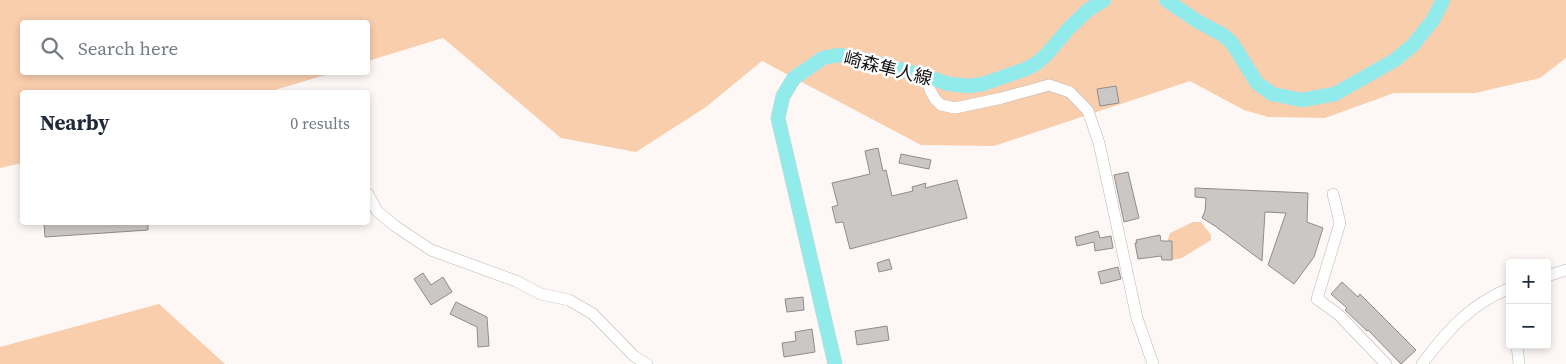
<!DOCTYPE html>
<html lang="en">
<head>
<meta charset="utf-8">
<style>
  body { margin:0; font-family:"Source Serif 4","Noto Sans JP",serif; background:#f6f6f7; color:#1f2937 }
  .controls { position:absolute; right:15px; bottom:15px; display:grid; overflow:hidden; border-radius:5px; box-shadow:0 2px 8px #0003 }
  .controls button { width:45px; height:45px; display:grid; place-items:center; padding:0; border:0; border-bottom:1px solid #e0e1e3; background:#fff; color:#1f2937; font:25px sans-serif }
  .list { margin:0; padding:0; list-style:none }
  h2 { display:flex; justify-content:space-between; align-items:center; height:65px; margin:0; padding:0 20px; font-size:21px }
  h2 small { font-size:16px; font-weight:400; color:#747a83 }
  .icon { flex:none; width:28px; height:28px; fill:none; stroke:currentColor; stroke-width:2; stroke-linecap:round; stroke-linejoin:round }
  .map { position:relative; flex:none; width:1566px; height:364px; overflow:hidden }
  .search { position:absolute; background:#fff; box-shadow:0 2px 8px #0003; left:20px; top:20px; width:350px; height:55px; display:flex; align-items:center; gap:12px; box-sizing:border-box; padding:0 18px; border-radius:5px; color:#747a83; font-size:19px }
  .panel { position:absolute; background:#fff; box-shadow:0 2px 8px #0003; left:20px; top:90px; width:350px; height:135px; border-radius:5px }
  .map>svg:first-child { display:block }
  .green { fill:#f9cead }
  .building { fill:#cbc7c4; stroke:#908c89 }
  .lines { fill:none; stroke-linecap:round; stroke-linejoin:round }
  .minor-casing { stroke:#bcb7b4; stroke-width:12 }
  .major-casing { stroke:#d5d5d4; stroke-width:15 }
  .minor { stroke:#fff; stroke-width:11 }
  .major { stroke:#92ebeb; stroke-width:14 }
  .labels { text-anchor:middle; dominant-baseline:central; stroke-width:5; stroke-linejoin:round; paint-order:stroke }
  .street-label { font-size:18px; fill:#141312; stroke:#fff }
</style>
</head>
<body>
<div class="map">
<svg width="1566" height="364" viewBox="0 0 1566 364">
  <rect width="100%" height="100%" fill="#fdf8f5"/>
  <g class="green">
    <path d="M0,0h1566v58l-26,20 -65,15h-81l-69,25 -57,-1 -24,-7 -54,-29 -196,65 -73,-1 -159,-84 -56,46 -70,45 -75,-14 -118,-100 -75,23v-39h-346v50l310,1 -64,19h-246v71l-22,5z"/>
    <path d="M1193,222h8l10,13v5l-29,18 -10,2 -4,-21 2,-6z"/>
    <path d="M159,304l66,60h-225v-17z"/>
  </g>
  <g class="building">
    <path d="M1116,86l3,17 -19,3 -3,-17z"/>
    <path d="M878,148l5,23 3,-1 6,26 21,-5 -1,-4 14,-4 -1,5 32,-8 10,38 -117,31 -7,-27 -7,1 -4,-16 6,-2 -6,-22 38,-9 -5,-23z"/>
    <path d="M901,154l30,6 -2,9 -30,-6z"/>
    <path d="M1128,172l11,46 -15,4 -10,-47z"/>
    <path d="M1195,188l113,5 -1,29 16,6 -9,29 -20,27 -26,-19 18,-52 -21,-1 -3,49 -47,-35 -13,-8 3,-7 1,-13 -11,-1z"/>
    <path d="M44,222h104v8l-103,7z"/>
    <path d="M1098,231l2,7 11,-2 2,12 -18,3 -1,-9 -17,4 -2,-9z"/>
    <path d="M1160,235l1,6h11v19h-10l-1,-4 -23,3 -3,-16h2l-1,-3z"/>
    <path d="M889,259l3,10 -13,3 -2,-9z"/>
    <path d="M1118,267l3,12 -20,5 -3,-12z"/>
    <path d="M423,273l8,12 12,-8 9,15 -21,13 -17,-26z"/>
    <path d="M1342,282l16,15 2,-3 56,56 -15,14 -33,-34 -1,1 -22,-21 2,-2 -16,-14z"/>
    <path d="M803,297l1,13 -17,2 -2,-13z"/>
    <path d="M456,302l31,15 2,29 -11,1 -1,-20 -27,-13z"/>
    <path d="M887,326l2,14 -32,5 -2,-14z"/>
    <path d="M812,329l3,23 -31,5 -2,-14 14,-2 -1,-9z"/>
  </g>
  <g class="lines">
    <g class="minor-casing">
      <g id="minor">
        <path d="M928,77l2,13 5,9 6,6 14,3 47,-10 47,-13 21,7 18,19 11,32 38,175 16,46"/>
        <path d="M368,194l9,17 18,15 36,24 85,31 25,13 28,6 24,14 41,42 13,8"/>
        <path d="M1333,194l7,29 -23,76 21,15 48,50"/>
        <path d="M1547,276l19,-6"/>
        <path d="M1517,345l2,19"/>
        <path d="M1422,364c26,-34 47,-59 88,-76"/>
      </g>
    </g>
    <g class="major-casing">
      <g id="major">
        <path d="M1166,0l31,21 26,14 9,8 25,40 15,11 30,6 33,-6 60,-34 18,-15 20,-25 10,-20"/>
        <path d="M835,364l-57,-246 5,-22 11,-18 29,-20 15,-3 20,3 70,19 21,7 19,2 15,-2 43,-15 11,-6 10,-9 22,-26 19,-18 16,-10"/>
      </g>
    </g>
    <use href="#minor" class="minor"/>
    <use href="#major" class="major"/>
  </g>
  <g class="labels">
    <g class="street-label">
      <text transform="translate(888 68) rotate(14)">崎森隼人線</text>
    </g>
  </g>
</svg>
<div class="controls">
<button>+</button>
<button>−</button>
</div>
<div class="search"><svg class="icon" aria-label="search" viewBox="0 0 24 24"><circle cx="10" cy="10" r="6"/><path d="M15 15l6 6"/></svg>Search here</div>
<section class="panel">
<h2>Nearby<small>0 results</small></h2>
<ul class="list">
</ul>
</section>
</div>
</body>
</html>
